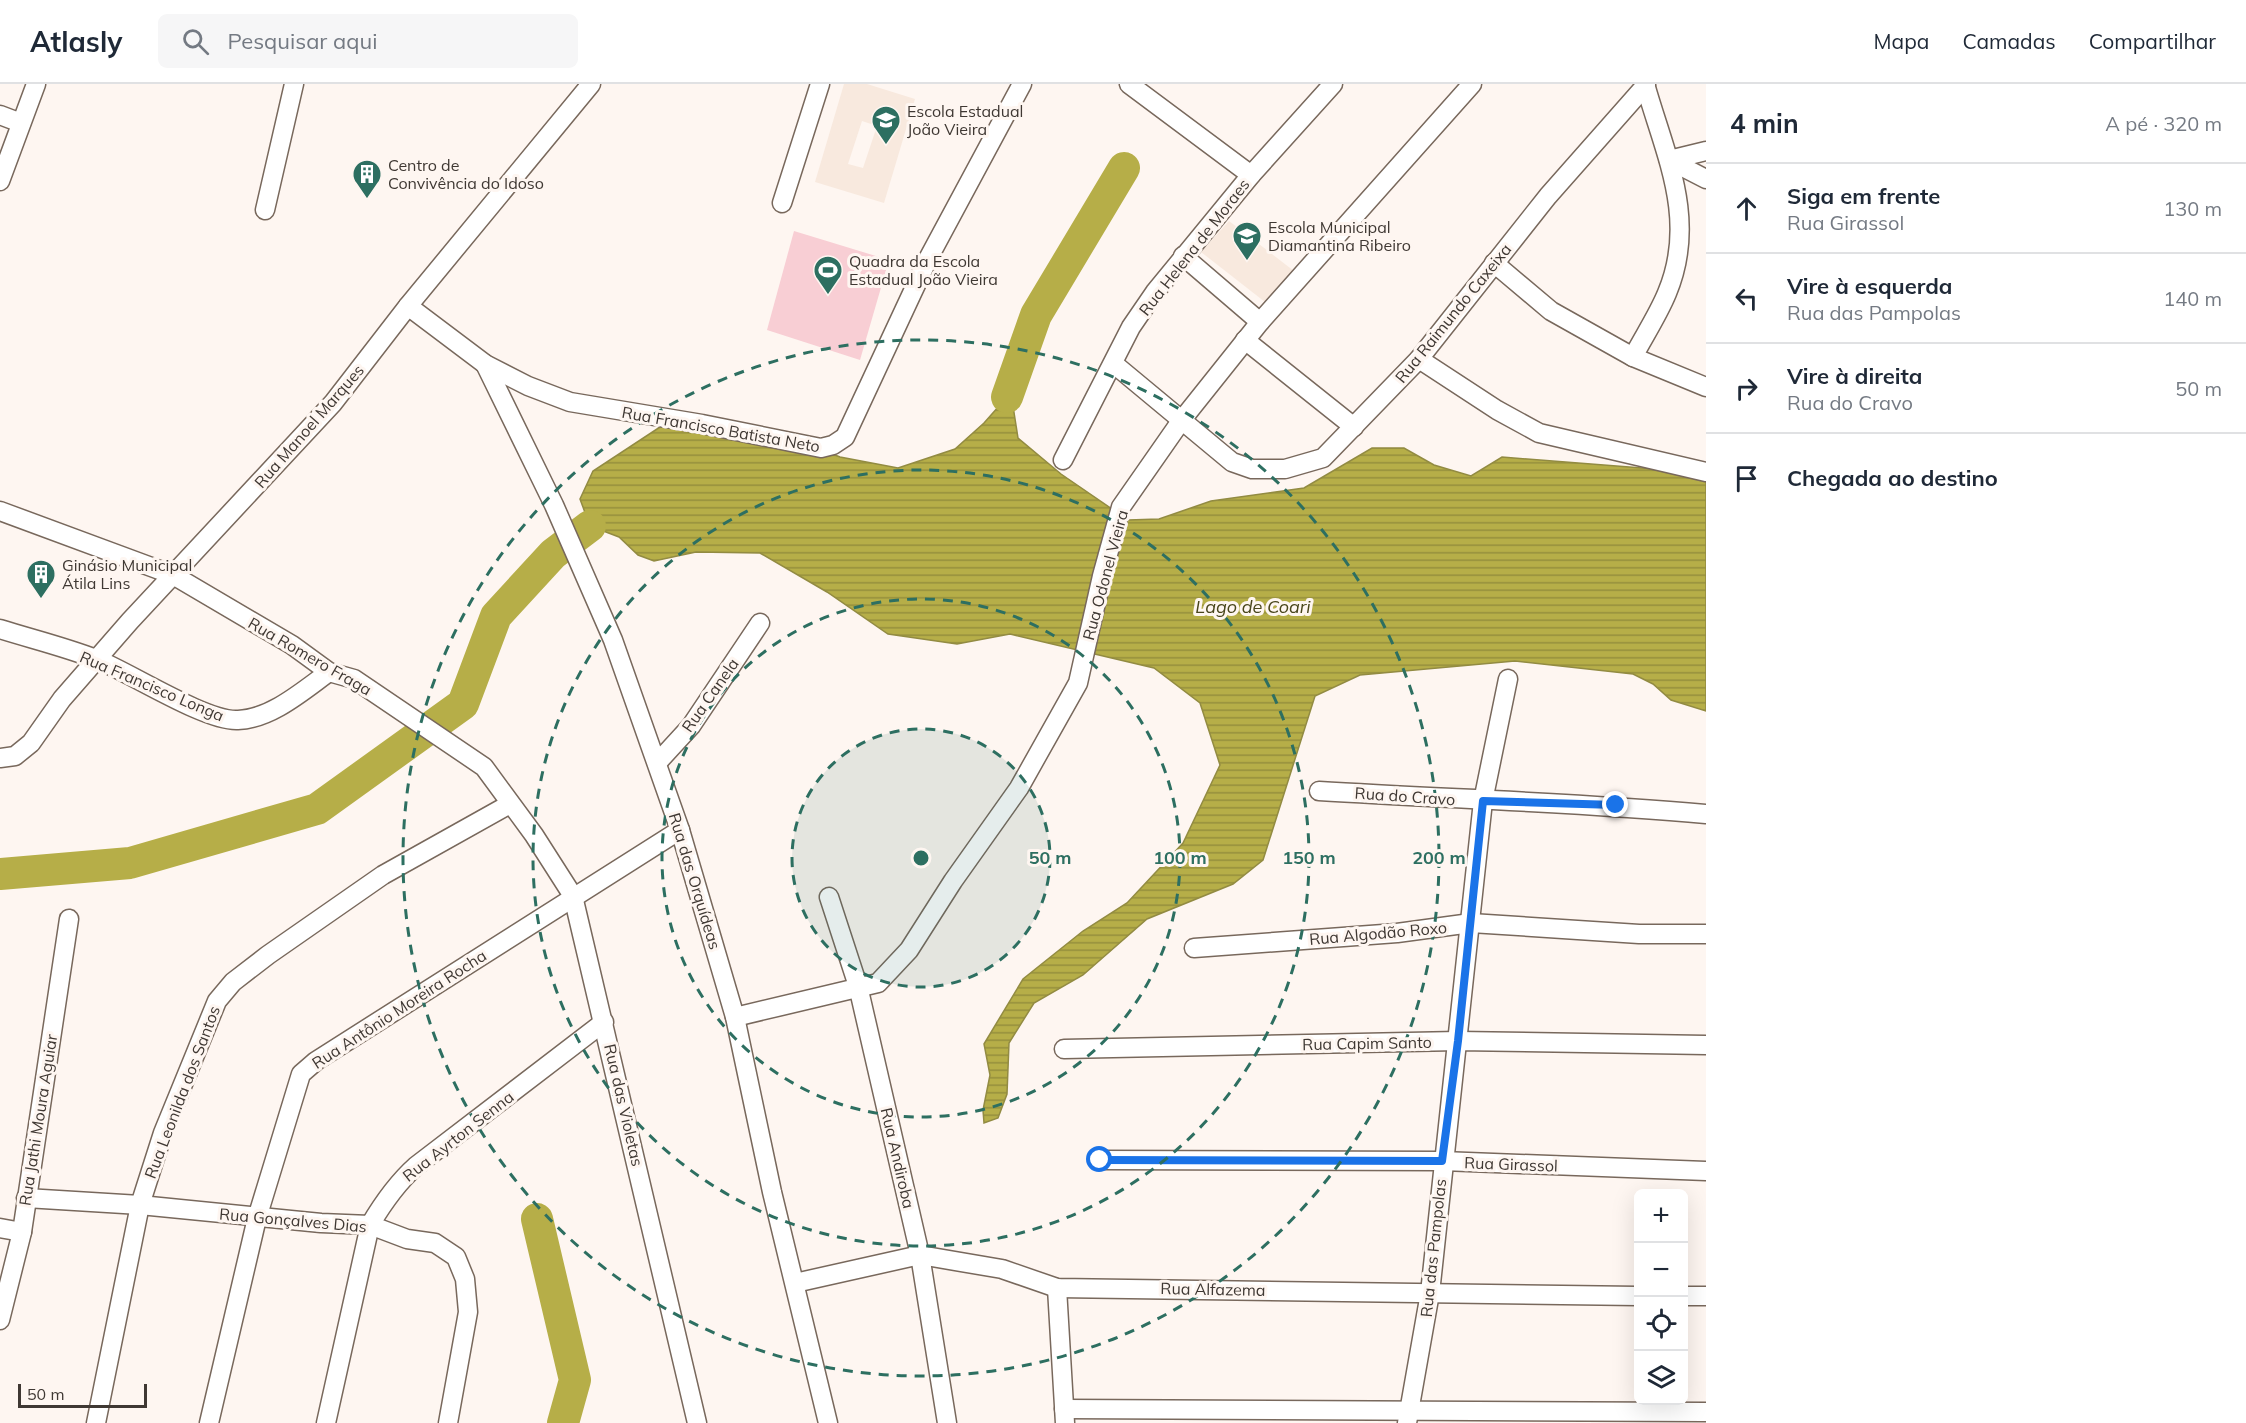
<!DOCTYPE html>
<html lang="pt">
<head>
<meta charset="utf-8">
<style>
  body { margin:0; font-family:Mulish,sans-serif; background:#f6f6f7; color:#1f2937 }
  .controls { position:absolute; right:18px; bottom:18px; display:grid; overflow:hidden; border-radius:9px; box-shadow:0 6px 24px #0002 }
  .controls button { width:54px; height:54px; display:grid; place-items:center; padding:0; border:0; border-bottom:2px solid #e0e1e3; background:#fff; color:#1f2937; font:30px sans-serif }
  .scale { position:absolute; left:18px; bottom:15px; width:129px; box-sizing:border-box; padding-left:6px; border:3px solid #3f3833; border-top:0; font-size:16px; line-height:21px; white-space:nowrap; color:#3f3833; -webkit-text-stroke:4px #fef6f1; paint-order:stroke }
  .stop { position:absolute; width:18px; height:18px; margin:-14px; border:4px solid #1a73e8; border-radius:50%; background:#fff }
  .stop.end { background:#1a73e8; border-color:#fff; box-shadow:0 2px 6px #0008 }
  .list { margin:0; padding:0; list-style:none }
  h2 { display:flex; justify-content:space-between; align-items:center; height:78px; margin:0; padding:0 24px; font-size:26px }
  h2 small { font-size:20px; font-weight:400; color:#747a83 }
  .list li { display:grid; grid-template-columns:39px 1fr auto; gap:18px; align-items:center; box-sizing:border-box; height:90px; padding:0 24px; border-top:2px solid #e0e1e3 }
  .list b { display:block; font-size:22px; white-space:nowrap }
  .list p { margin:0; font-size:20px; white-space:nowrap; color:#747a83 }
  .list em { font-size:20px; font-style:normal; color:#747a83 }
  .icon { flex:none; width:33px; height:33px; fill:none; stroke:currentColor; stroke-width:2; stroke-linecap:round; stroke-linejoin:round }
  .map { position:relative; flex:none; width:1706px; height:1339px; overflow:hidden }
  header { display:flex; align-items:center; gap:36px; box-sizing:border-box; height:84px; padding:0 30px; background:#fff; border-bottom:2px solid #e0e1e3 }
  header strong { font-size:28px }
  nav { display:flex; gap:33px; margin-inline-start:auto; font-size:21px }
  .search { width:420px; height:54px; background:#f6f6f7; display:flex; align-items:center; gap:15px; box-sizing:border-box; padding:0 21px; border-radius:9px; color:#747a83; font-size:22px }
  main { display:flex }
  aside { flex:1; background:#fff }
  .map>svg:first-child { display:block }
  .built { fill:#f8e9de; fill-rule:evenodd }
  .grass { fill:#f8ced4 }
  .water { fill:url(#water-rules); stroke:#928b42; stroke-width:1.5 }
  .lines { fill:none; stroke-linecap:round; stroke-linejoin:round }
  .river { stroke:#b6ae48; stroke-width:32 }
  .minor-casing { stroke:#78685c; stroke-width:21 }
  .minor { stroke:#fff; stroke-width:18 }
  .route { stroke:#1a73e8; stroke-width:8 }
  .ring { fill:none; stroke:#2d6f61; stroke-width:3; stroke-dasharray:10 8 }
  .labels { text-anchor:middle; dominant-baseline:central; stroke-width:6; stroke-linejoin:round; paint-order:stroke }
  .poi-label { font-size:16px; fill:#3f3833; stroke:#fef6f1; text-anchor:start }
  .street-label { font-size:16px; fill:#3f3833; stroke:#fef6f1 }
  .water-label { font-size:18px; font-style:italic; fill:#49461c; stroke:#fef6f1 }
  .centre { fill:#2d6f61; stroke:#fef6f1; stroke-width:3 }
  .ring-label { font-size:18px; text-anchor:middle; font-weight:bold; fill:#2d6f61; stroke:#fef6f1; stroke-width:6; stroke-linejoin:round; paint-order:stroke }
</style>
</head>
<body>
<header>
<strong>Atlasly</strong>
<div class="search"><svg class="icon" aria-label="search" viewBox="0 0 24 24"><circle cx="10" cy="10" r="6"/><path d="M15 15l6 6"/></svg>Pesquisar aqui</div>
<nav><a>Mapa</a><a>Camadas</a><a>Compartilhar</a></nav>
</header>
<main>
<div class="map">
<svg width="1706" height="1339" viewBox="0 0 1706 1339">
  <defs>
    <pattern id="water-rules" width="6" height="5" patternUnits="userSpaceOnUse" patternTransform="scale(1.5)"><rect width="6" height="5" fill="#b6ae48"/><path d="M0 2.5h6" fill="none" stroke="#958f3d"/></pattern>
  </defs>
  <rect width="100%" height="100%" fill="#fef6f1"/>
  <g class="built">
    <path d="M844,0h23l48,15 -31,104 -69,-21zM862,37l15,5 -14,42 -15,-4z"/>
    <path d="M1229,137l65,50 -29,31 -64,-50z"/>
  </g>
  <path class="grass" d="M794,147l95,29 -29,100 -93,-30z"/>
  <path class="water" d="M1007,313l6,9 5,32 43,36 67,46 31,-1 52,-18 93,-13 68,-40h32l30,17 37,11 31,-19 204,16v238l-35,-11 -18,-16 -20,-10 -118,-13 -155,14 -45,21 -52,164 -30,24 -86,35 -64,56 -49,28 -25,40 -2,51 -9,24 -14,5 -1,-13 7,-35 -6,-31 39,-65 60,-48 44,-28 56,-60 37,-78 -20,-62 -46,-35 -144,-34 -53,10 -69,-10 -61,-42 -67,-39 -64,-1 -42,9 -16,-6 -19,-18 -29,-11 -10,-27 13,-28 67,-44 39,-9 75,13 66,26 58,11 57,-19 29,-26z"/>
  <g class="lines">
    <g class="river">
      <path d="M1007,313l29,-82 88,-147"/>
      <path d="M0,790l130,-11 187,-54 146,-105 33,-88 57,-62 37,-28"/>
      <path d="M537,1135l38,161 -12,43"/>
    </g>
    <g class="minor-casing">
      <g id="minor">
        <path d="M1129,0l122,91"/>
        <path d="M0,31l21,8"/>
        <path d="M1669,76l37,19"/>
        <path d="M1669,76l37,-9"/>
        <path d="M0,97l36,-97"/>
        <path d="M782,119l38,-119"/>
        <path d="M265,126l29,-126"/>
        <path d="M1183,172l77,66"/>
        <path d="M1494,179l57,48 82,46 73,30"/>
        <path d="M408,222l77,58 43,22 42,16 132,22 119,24 12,-3 12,-8 83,-178 94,-175"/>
        <path d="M1245,256l109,87"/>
        <path d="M1633,273c11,-21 25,-42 34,-64 31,-74 -2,-138 -22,-209"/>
        <path d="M1419,275l78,51 42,23 167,39"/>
        <path d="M485,280l69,141 59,135 67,190 55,187 37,175 56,231"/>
        <path d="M1114,280l118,98 20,7h33l38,-11 96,-99 129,-163 98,-111"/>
        <path d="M1063,376l68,-133 24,-35 96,-117 82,-91"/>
        <path d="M0,427l173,64 119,70 37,27 25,7 130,88 50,68 39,61 124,527"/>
        <path d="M0,545c32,10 65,18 96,30 33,13 110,63 142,61 33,-1 66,-30 91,-48"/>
        <path d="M0,674l15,-2 16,-13 31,-44 68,-78 203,-218 75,-97 183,-222"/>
        <path d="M657,679l34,-37 69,-103"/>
        <path d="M1319,707c129,8 258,11 387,23"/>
        <path d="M829,813l29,89 62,269 27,168"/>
        <path d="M1194,864l203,-15 74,-10 168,11h67"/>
        <path d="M735,933l143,-34 31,-33 44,-69 66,-93 59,-105 24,-107 19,-69 60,-86 79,-99 212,-238"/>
        <path d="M1064,965l394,-8 248,4"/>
        <path d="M1100,1076l342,1 264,10"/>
        <path d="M26,1114l114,7 181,18 49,2 37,14 28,4 21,14 9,22 3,33 -20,111"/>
        <path d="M0,1144l22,4"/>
        <path d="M795,1199l125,-28 82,14 55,19 581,8"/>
        <path d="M1057,1204l8,135"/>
        <path d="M1684,1212h22"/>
        <path d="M0,1236l22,-88 47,-313"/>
        <path d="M1064,1325l642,3"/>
        <path d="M96,1339l44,-218 23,-72 54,-132 16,-19 35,-27 115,-80 127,-71"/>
        <path d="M209,1339l48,-205 44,-144 15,-13 364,-231"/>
        <path d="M326,1339l44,-198c13,-22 27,-42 46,-59l188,-144"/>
        <path d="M1407,1339l23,-130 53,-492 25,-122"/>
      </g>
    </g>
    <use href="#minor" class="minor"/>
  </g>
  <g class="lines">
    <path class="route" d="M1100,1076l342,1 16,-120 25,-240 133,4"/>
  </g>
  <circle cx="921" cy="774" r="129" fill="#2d6f61" fill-opacity=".12"/>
  <g class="ring">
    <circle cx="921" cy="774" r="129"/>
    <circle cx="921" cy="774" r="259"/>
    <circle cx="921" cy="774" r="388"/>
    <circle cx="921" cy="774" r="518"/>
  </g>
  <defs>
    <g id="school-pin" transform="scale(1.5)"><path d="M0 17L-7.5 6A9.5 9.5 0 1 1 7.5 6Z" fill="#2d6f61" stroke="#fef6f1"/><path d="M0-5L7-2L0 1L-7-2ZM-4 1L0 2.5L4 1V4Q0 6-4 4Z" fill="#fff"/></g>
    <g id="building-pin" transform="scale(1.5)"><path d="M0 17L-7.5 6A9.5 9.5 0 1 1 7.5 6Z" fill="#2d6f61" stroke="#fef6f1"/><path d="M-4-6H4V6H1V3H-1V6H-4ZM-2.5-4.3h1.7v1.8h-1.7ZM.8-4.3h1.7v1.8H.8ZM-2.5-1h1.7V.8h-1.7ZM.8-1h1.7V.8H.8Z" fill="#fff"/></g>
    <g id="stadium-pin" transform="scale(1.5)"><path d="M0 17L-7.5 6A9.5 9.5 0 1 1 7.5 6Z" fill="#2d6f61" stroke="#fef6f1"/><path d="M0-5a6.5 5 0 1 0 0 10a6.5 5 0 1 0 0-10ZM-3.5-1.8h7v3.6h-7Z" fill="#fff"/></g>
  </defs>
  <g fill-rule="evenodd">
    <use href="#school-pin" x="886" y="36"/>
    <use href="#building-pin" x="367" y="90"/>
    <use href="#school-pin" x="1247" y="152"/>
    <use href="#stadium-pin" x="828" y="186"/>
    <use href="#building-pin" x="41" y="490"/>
  </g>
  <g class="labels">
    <g class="poi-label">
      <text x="907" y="27">Escola Estadual<tspan x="907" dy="18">João Vieira</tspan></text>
      <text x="388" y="81">Centro de<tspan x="388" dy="18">Convivência do Idoso</tspan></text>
      <text x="1268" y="143">Escola Municipal<tspan x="1268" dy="18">Diamantina Ribeiro</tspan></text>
      <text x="849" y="177">Quadra da Escola<tspan x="849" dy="18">Estadual João Vieira</tspan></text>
      <text x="62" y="481">Ginásio Municipal<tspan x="62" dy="18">Átila Lins</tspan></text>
    </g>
    <g class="street-label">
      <text transform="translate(1194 163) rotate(-52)">Rua Helena de Moraes</text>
      <text transform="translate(1453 229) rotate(-51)">Rua Raimundo Caxeixa</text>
      <text transform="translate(309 342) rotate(-49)">Rua Manoel Marques</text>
      <text transform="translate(721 345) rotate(10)">Rua Francisco Batista Neto</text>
      <text transform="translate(1105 491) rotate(-75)">Rua Odonel Vieira</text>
      <text transform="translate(310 572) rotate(30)">Rua Romero Fraga</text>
      <text transform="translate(152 602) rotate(23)">Rua Francisco Longa</text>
      <text transform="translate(710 611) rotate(-55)">Rua Canela</text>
      <text transform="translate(1405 712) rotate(4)">Rua do Cravo</text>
      <text transform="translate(695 797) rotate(73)">Rua das Orquídeas</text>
      <text transform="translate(1378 849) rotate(-5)">Rua Algodão Roxo</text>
      <text transform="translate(399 925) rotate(-33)">Rua Antônio Moreira Rocha</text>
      <text transform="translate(1367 959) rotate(-1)">Rua Capim Santo</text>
      <text transform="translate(182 1008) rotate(-69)">Rua Leonilda dos Santos</text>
      <text transform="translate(624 1021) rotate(77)">Rua das Violetas</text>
      <text transform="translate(38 1036) rotate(-81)">Rua Jathi Moura Aguiar</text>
      <text transform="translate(458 1052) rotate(-38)">Rua Ayrton Senna</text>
      <text transform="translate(898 1074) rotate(77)">Rua Andiroba</text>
      <text transform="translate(1511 1080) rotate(2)">Rua Girassol</text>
      <text transform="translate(293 1136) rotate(5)">Rua Gonçalves Dias</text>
      <text transform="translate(1433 1164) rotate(-84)">Rua das Pampolas</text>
      <text transform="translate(1213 1205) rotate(1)">Rua Alfazema</text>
    </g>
    <g class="water-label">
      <text x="1253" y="522">Lago de Coari</text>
    </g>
  </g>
  <circle cx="921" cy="774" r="9" class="centre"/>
  <g class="ring-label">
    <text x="1050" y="780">50 m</text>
    <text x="1180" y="780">100 m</text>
    <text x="1309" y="780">150 m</text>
    <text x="1439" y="780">200 m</text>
  </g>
</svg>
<div class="controls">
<button>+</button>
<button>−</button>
<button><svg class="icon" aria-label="locate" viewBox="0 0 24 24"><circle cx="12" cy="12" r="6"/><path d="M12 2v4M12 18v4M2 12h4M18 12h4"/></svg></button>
<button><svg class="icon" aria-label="layers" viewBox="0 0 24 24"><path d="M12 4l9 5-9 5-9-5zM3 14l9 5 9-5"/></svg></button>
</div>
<div class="scale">50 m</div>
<div class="stop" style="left:1100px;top:1076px"></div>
<div class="stop end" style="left:1616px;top:721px"></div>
</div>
<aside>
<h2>4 min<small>A pé · 320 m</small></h2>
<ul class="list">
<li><svg class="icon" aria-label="ahead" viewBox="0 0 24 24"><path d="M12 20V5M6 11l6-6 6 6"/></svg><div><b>Siga em frente</b><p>Rua Girassol</p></div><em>130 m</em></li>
<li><svg class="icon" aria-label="left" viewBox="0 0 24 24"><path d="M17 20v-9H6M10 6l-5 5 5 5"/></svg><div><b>Vire à esquerda</b><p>Rua das Pampolas</p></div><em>140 m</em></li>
<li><svg class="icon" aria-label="right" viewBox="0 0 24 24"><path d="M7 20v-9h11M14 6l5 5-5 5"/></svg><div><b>Vire à direita</b><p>Rua do Cravo</p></div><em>50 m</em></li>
<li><svg class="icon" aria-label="arrive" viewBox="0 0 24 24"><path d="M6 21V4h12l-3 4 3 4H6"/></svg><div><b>Chegada ao destino</b></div></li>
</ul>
</aside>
</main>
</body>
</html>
